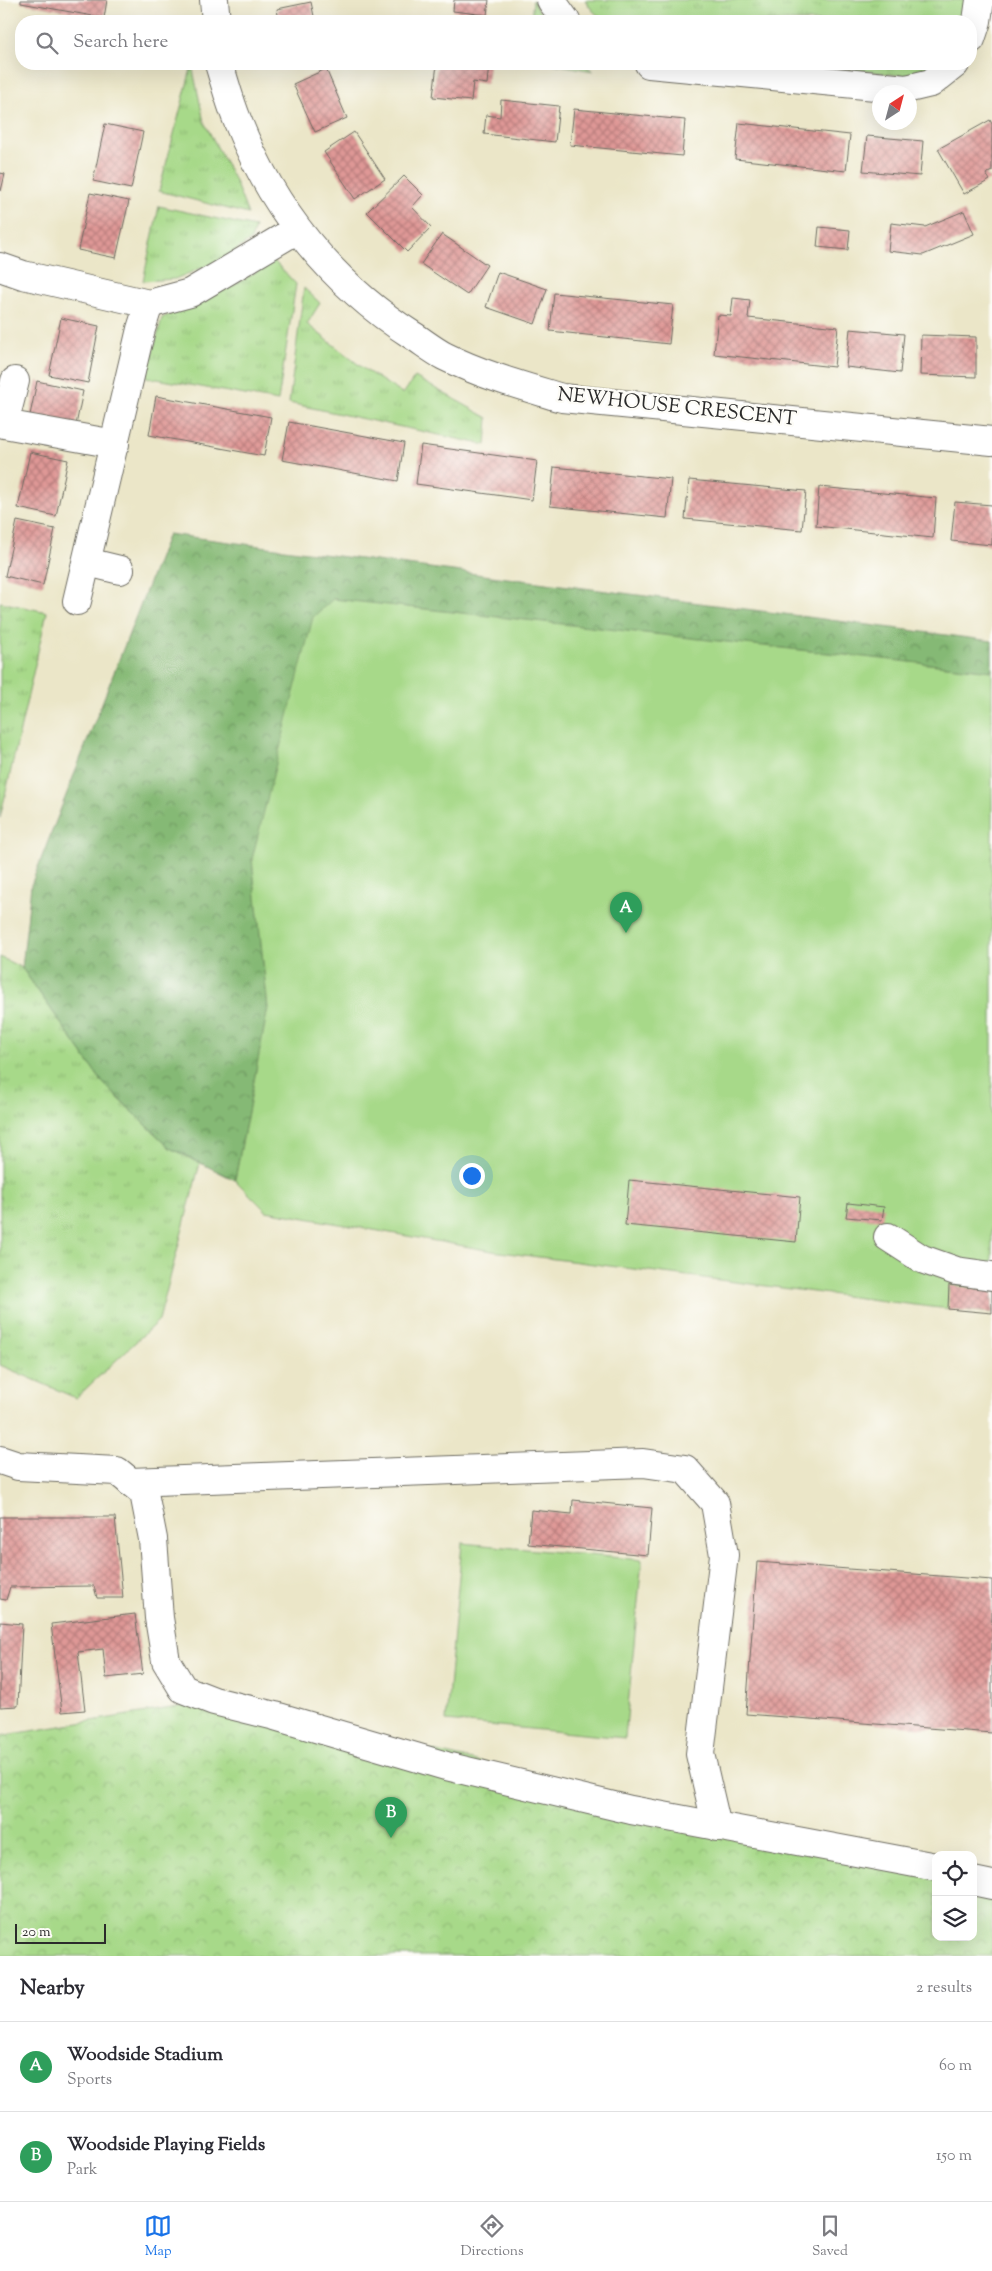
<!DOCTYPE html>
<html lang="en">
<head>
<meta charset="utf-8">
<style>
  body { margin:0; font-family:"Sorts Mill Goudy",serif; background:#f7f7f7; color:#2b2b33 }
  .controls { position:absolute; right:15px; bottom:15px; display:grid; overflow:hidden; border-radius:10px; box-shadow:0 5px 20px #0002 }
  .controls button { width:45px; height:45px; display:grid; place-items:center; padding:0; border:0; border-bottom:1px solid #e1e1e2; background:#fff; color:#2b2b33; font:25px sans-serif }
  .compass { position:absolute; left:872px; top:85px; width:45px; height:45px; border-radius:50%; background:#fff; box-shadow:0 5px 20px #0002; rotate:36deg }
  .scale { position:absolute; left:15px; bottom:12px; width:91px; box-sizing:border-box; padding-left:5px; border:2px solid #2b2b2b; border-top:0; font-size:14px; line-height:18px; white-space:nowrap; color:#2b2b2b; -webkit-text-stroke:4px #fdfcf7; paint-order:stroke }
  .you { position:absolute; left:471px; top:1175px; width:18px; height:18px; margin:-12px; border:4px solid #fff; border-radius:50%; background:#1a73e8; box-shadow:0 0 0 8px #1a73e833 }
  .badge { display:grid; place-items:center; width:32px; height:32px; border-radius:50%; background:#1a73e8; color:#fff; font-size:16px; font-weight:700 }
  .pin { position:absolute; translate:-50% -41px; filter:drop-shadow(0 1px 2px #0008) }
  .pin::after { content:''; position:absolute; top:26px; width:18px; height:15px; background:inherit; clip-path:polygon(0 0,100% 0,50% 100%) }
  .list { margin:0; padding:0; list-style:none }
  h2 { display:flex; justify-content:space-between; align-items:center; height:65px; margin:0; padding:0 20px; font-size:21px }
  h2 small { font-size:16px; font-weight:400; color:#7c7c81 }
  .list li { display:grid; grid-template-columns:32px 1fr auto; gap:15px; align-items:center; box-sizing:border-box; height:90px; padding:0 20px; border-top:1px solid #e1e1e2 }
  .list b { display:block; font-size:19px; white-space:nowrap }
  .list p { margin:0; font-size:16px; white-space:nowrap; color:#7c7c81 }
  .list em { font-size:16px; font-style:normal; color:#7c7c81 }
  .icon { flex:none; width:28px; height:28px; fill:none; stroke:currentColor; stroke-width:2; stroke-linecap:round; stroke-linejoin:round }
  .map { position:relative; flex:none; width:992px; height:1956px; overflow:hidden }
  .search { position:absolute; background:#fff; box-shadow:0 5px 20px #0002; left:15px; right:15px; top:15px; height:55px; display:flex; align-items:center; gap:12px; box-sizing:border-box; padding:0 18px; border-radius:20px; color:#7c7c81; font-size:19px }
  .sheet { height:245px; background:#fff }
  nav { display:flex; justify-content:space-around; align-items:center; box-sizing:border-box; height:70px; border-top:1px solid #e1e1e2; background:#fff; font-size:14px; color:#7c7c81 }
  nav a { display:grid; justify-items:center; gap:2px }
  nav .on { color:#1a73e8 }
  .map>svg:first-child { display:block }
  .grass { fill:url(#grass-tufts); stroke:#69825a }
  .forest { fill:url(#forest-crowns); stroke:#587250 }
  .park { fill:url(#park-crowns); stroke:#69825a }
  .garden { fill:#a7d989; stroke:#69825a }
  .building { fill:url(#building-cross-hatch) }
  .lines { fill:none; stroke-linecap:round; stroke-linejoin:round }
  .minor-casing { stroke:#6e6c62; stroke-width:30 }
  .minor { stroke:#fff; stroke-width:28 }
  .labels { text-anchor:middle; dominant-baseline:central; stroke-width:5; stroke-linejoin:round; paint-order:stroke }
  .street-label { font-size:20px; fill:#2b2b2b; stroke:#fdfcf7 }
</style>
</head>
<body>
<div class="map">
<svg width="992" height="1956" viewBox="0 0 992 1956">
  <defs>
    <pattern id="grass-tufts" width="24" height="20" patternUnits="userSpaceOnUse" patternTransform="scale(1.25)"><rect width="24" height="20" fill="#a7d989"/><path d="M3 7l-1-3M5 7V3M7 7l1-3M15 17l-1-3M17 17v-4M19 17l1-3" fill="none" stroke="#90ba76"/></pattern>
    <pattern id="forest-crowns" width="20" height="18" patternUnits="userSpaceOnUse" patternTransform="scale(1.25)"><rect width="20" height="18" fill="#85b975"/><path d="M2 6a3 3 0 1 1 6 0M12 15a3 3 0 1 1 6 0" fill="none" stroke="#6d9760"/></pattern>
    <pattern id="park-crowns" width="20" height="18" patternUnits="userSpaceOnUse" patternTransform="scale(1.25)"><rect width="20" height="18" fill="#a7d989"/><path d="M2 6a3 3 0 1 1 6 0M12 15a3 3 0 1 1 6 0" fill="none" stroke="#90ba76"/></pattern>
    <pattern id="building-cross-hatch" width="8" height="8" patternUnits="userSpaceOnUse" patternTransform="scale(1.25)"><rect width="8" height="8" fill="#df9896"/><path d="M0 0l8 8M0 8l8-8" fill="none" stroke="#b57c7b"/></pattern>
  </defs>
  <rect width="100%" height="100%" fill="#fdfcf7"/>
  <filter id="ink" filterUnits="userSpaceOnUse"><feTurbulence type="fractalNoise" baseFrequency=".02" numOctaves="2"/><feDisplacementMap in="SourceGraphic" scale="10" xChannelSelector="R" yChannelSelector="G"/><feConvolveMatrix kernelMatrix="1 2 1 2 8 2 1 2 1" color-interpolation-filters="sRGB"/></filter>
  <filter id="wash" filterUnits="userSpaceOnUse"><feTurbulence type="fractalNoise" baseFrequency=".0096" numOctaves="4" result="noise"/><feDisplacementMap in="SourceGraphic" scale="20" xChannelSelector="R" yChannelSelector="G"/><feGaussianBlur stdDeviation="1.12" result="paint"/><feColorMatrix in="noise" values="0 0 0 0 0 0 0 0 0 0 0 0 0 0 0 0 0 1.4 0 .05"/><feComposite in="paint" operator="in"/></filter>
  <g filter="url(#wash)">
    <rect width="100%" height="100%" fill="#ebe6c8"/>
    <g class="grass">
      <path d="M533,0l12,21h-14z"/>
      <path d="M585,0h384l-3,21h-362l-12,-11z"/>
      <path d="M554,64h30l9,7z"/>
      <path d="M807,64h133l-26,13z"/>
      <path d="M192,65l12,57 30,57 14,35 -89,-23z"/>
      <path d="M159,206l96,21 -4,13 -30,20 -46,19 -32,2z"/>
      <path d="M274,261l22,23 -18,117 -132,-24 16,-59 74,-34z"/>
      <path d="M304,288l16,15 -13,21 57,45 39,25 12,-17 73,41 -2,27 -197,-42z"/>
      <path d="M0,602l47,10 -47,206z"/>
      <path d="M0,957l22,11 81,115 67,65 30,15 -41,157 -83,78 -76,-33z"/>
    </g>
    <path class="forest" d="M168,534l824,107v30l-659,-72 -81,260 16,149 -33,172 -65,-32 -67,-65 -81,-115 9,-83z"/>
    <path class="park" d="M214,1701l722,165v71h37v-62l19,5v76h-992v-220z"/>
    <g class="garden">
      <path d="M333,599l659,72v642l-61,-6 -439,-56 -226,-40 -31,-31 33,-172 -16,-149 61,-242z"/>
      <path d="M462,1543l180,17 -17,178 -179,-17z"/>
    </g>
    <g id="blocks">
      <g class="building">
        <path d="M21,0h86l-3,18 -83,-15z"/>
        <path d="M454,0h35l-2,15 -34,-4z"/>
        <path d="M311,2l4,19h-36l-2,-12z"/>
        <path d="M437,64h52l-2,20 -14,-2 -2,19 -38,-4z"/>
        <path d="M326,69l21,49 -32,14 -22,-48z"/>
        <path d="M501,100l58,6 -4,36 -71,-8 2,-19 14,2z"/>
        <path d="M574,109l111,11 -3,36 -112,-11z"/>
        <path d="M990,120l2,4v47l-6,3 4,6 -26,14 -26,-45z"/>
        <path d="M739,123l111,12 -4,36 -111,-12z"/>
        <path d="M105,124l38,8 -12,57 -38,-8z"/>
        <path d="M354,132l31,47 -30,20 -31,-47z"/>
        <path d="M867,136l56,5 -3,35 -57,-5z"/>
        <path d="M0,173l5,1 -4,17h-1z"/>
        <path d="M404,176l19,19 -11,12 19,20 -24,25 -40,-40z"/>
        <path d="M90,193l39,8 -13,57 -38,-8z"/>
        <path d="M964,211l10,23 -51,21 -35,-4 3,-28 34,4z"/>
        <path d="M819,227l31,3 -2,20 -31,-3z"/>
        <path d="M442,234l45,31 -20,30 -46,-31z"/>
        <path d="M498,272l49,17 -12,35 -49,-17z"/>
        <path d="M554,293l119,12 -4,39 -119,-13z"/>
        <path d="M733,298l17,2 -2,18 90,9 -4,40 -120,-13 4,-39 13,1z"/>
        <path d="M61,318l38,8 -11,57 -39,-8z"/>
        <path d="M850,329l54,5 -4,39 -54,-6z"/>
        <path d="M921,335l55,2v40l-56,-2z"/>
        <path d="M37,381l46,10 -7,34 -46,-10z"/>
        <path d="M156,396l115,21 -7,39 -115,-21z"/>
        <path d="M289,422l115,21 -6,38 -116,-21z"/>
        <path d="M421,445l116,16 -5,39 -116,-16z"/>
        <path d="M30,452l38,8 -12,56 -38,-8z"/>
        <path d="M554,467l117,12 -4,39 -117,-12z"/>
        <path d="M689,480l117,11 -4,39 -117,-11z"/>
        <path d="M819,487l117,11 -3,40 -117,-12z"/>
        <path d="M955,502l37,3v40l-41,-4z"/>
        <path d="M17,521l38,8 -12,56 -38,-9z"/>
        <path d="M629,1180l171,17 -4,45 -171,-17z"/>
        <path d="M848,1203l36,4 -2,13 -36,-3z"/>
        <path d="M949,1285l43,5v23l-44,-4z"/>
        <path d="M573,1500l79,8 -4,47 -120,-11 3,-34 41,4z"/>
        <path d="M0,1517h115l8,81h-26l-3,-12 -84,1 -4,13 -6,-1z"/>
        <path d="M757,1562l235,18v153l-246,-19z"/>
        <path d="M135,1614l8,60 -37,4 -3,-29 -25,3 7,58 -23,2 -11,-88z"/>
        <path d="M0,1622l22,2 -4,82 -18,1z"/>
      </g>
    </g>
  </g>
  <g filter="url(#ink)">
    <use href="#blocks" fill-opacity="0" stroke="#6e6c62" stroke-width="1"/>
    <g class="lines">
      <g class="minor-casing">
        <g id="minor">
          <path d="M214,0l2,21"/>
          <path d="M551,0l15,21"/>
          <path d="M971,39l6,-18 3,-21"/>
          <path d="M219,64c6,19 11,39 19,58 35,88 94,162 174,213 11,7 21,15 32,21 38,19 78,30 118,42l430,43"/>
          <path d="M649,64l257,25 25,-6 24,-19"/>
          <path d="M0,267l23,8 126,29 41,-11 106,-63"/>
          <path d="M15,381l-11,43 111,20"/>
          <path d="M87,562l33,8"/>
          <path d="M77,601l64,-272 8,-25"/>
          <path d="M888,1237l34,22 34,12 36,5"/>
          <path d="M0,1460l18,6 99,5 27,22 9,46 6,79 7,43 17,28 31,12 61,15 171,50 185,44 305,57"/>
          <path d="M130,1482l513,-19 42,6 30,34 9,52 -24,199 17,73"/>
          <path d="M973,1881l19,4"/>
        </g>
      </g>
      <use href="#minor" class="minor"/>
    </g>
  </g>
  <g class="labels">
    <g class="street-label">
      <text transform="translate(677 408) rotate(6)">NEWHOUSE CRESCENT</text>
    </g>
  </g>
</svg>
<div class="controls">
<button><svg class="icon" aria-label="locate" viewBox="0 0 24 24"><circle cx="12" cy="12" r="6"/><path d="M12 2v4M12 18v4M2 12h4M18 12h4"/></svg></button>
<button><svg class="icon" aria-label="layers" viewBox="0 0 24 24"><path d="M12 4l9 5-9 5-9-5zM3 14l9 5 9-5"/></svg></button>
</div>
<svg class="compass" viewBox="-18 -18 36 36"><path d="M0-13l5 13h-10z" fill="#e53935"/><path d="M0 13l5-13h-10z" fill="#7c7c81"/></svg>
<div class="scale">20 m</div>
<div class="you"></div>
<div class="pin badge" style="left:626px;top:933px;background:#2e9e5b">A</div>
<div class="pin badge" style="left:391px;top:1838px;background:#2e9e5b">B</div>
<div class="search"><svg class="icon" aria-label="search" viewBox="0 0 24 24"><circle cx="10" cy="10" r="6"/><path d="M15 15l6 6"/></svg>Search here</div>
</div>
<section class="sheet">
<h2>Nearby<small>2 results</small></h2>
<ul class="list">
<li><span class="badge" style="background:#2e9e5b">A</span><div><b>Woodside Stadium</b><p>Sports</p></div><em>60 m</em></li>
<li><span class="badge" style="background:#2e9e5b">B</span><div><b>Woodside Playing Fields</b><p>Park</p></div><em>150 m</em></li>
</ul>
</section>
<nav>
<a class="on"><svg class="icon" aria-label="map" viewBox="0 0 24 24"><path d="M3 6l6-2 6 2 6-2v14l-6 2-6-2-6 2zM9 4v14M15 6v14"/></svg>Map</a>
<a><svg class="icon" aria-label="directions" viewBox="0 0 24 24"><path d="M12 3l9 9-9 9-9-9zM9 14v-3h6M13 9l2 2-2 2"/></svg>Directions</a>
<a><svg class="icon" aria-label="saved" viewBox="0 0 24 24"><path d="M7 4h10v16l-5-4-5 4z"/></svg>Saved</a>
</nav>
</body>
</html>
